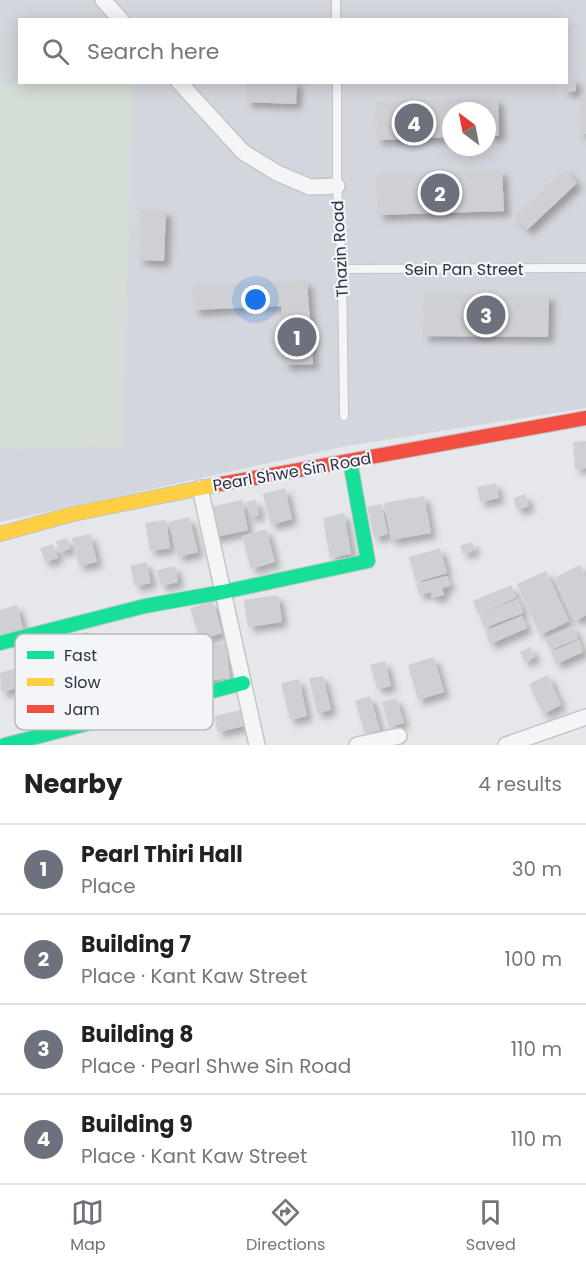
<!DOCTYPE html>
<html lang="en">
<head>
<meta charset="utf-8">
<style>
  body { margin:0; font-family:Poppins,sans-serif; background:#f2f2f2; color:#222 }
  .compass { position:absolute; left:442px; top:102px; width:54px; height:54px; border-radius:50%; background:#fff; box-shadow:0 3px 15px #0003; rotate:328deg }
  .you { position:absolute; left:256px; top:300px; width:21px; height:21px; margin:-15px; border:4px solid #fff; border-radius:50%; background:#1a73e8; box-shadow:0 0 0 9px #1a73e833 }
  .badge { display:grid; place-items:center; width:39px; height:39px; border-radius:50%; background:#6d717d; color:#fff; font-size:20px; font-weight:700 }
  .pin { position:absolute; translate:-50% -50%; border:3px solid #fff; box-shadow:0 2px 6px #0006 }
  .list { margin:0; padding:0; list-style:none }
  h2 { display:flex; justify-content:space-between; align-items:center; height:78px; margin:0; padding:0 24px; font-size:26px }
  h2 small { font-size:20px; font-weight:400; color:#767676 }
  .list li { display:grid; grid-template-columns:39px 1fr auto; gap:18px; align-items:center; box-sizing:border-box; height:90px; padding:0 24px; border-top:2px solid #e0e0e0 }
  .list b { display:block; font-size:22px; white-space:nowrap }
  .list p { margin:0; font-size:20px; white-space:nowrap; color:#767676 }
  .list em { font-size:20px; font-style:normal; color:#767676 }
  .icon { flex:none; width:33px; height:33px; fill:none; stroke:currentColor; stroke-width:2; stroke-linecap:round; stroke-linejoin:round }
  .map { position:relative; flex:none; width:586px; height:745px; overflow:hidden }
  .search { position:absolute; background:#fff; box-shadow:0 3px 15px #0003; left:18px; right:18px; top:18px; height:66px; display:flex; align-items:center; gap:15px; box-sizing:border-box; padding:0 21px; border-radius:0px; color:#767676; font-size:22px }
  .sheet { height:438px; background:#fff }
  nav { display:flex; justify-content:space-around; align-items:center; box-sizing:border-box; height:84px; border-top:2px solid #e0e0e0; background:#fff; font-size:16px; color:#767676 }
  nav a { display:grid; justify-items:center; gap:3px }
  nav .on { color:#6d717d }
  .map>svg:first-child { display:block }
  .built { fill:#d4d6dd; fill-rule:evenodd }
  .green { fill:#d4ddd6 }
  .building { fill:#cfd0d4; filter:url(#shadow) }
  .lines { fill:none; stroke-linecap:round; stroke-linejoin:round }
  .lane-casing { stroke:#c3c5c8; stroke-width:10 }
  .street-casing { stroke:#c3c5c8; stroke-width:18 }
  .fast-casing { stroke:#c3c5c8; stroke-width:16 }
  .slow-casing { stroke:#c3c5c8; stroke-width:16 }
  .jam-casing { stroke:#c3c5c8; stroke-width:16 }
  .lane { stroke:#f4f5f6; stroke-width:8 }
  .street { stroke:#f4f5f6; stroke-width:15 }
  .fast { stroke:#16e098; stroke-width:14 }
  .slow { stroke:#ffcf43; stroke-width:14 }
  .jam { stroke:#f24e42; stroke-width:14 }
  .labels { text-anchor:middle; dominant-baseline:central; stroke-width:4.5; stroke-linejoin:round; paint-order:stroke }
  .street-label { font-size:16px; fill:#2c3243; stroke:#f3f5f8 }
  .key { fill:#f3f5f8; stroke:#b7bac2; stroke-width:1.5 }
  .key-label { font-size:16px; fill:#2c3243 }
</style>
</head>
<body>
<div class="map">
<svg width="586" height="745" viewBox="0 0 586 745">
  <defs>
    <filter id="shadow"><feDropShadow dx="5.5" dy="5.5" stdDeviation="3" flood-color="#0004"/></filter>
  </defs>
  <rect width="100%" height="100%" fill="#e5e7ea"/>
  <path class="built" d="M0,0h586v408l-239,38 -347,76zM20,20h546v62h-546zM451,111h36v36h-36z"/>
  <path class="green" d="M29,83h104l-10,364 -123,2v-365z"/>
  <g class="building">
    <path d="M566,79h9l1,12 -11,1 -1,-10h2z"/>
    <path d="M247,82h50l-1,22 -50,-2z"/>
    <path d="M581,94h5v40h-6z"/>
    <path d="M498,98l1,38h-12v-25h-36v26l-74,3 -1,-38z"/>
    <path d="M565,169l12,14 -50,47 -13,-14z"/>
    <path d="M502,170l2,41 -126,4 -1,-41z"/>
    <path d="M141,210l25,1 -2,50 -25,-1z"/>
    <path d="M307,281l6,83 -29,1 -3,-59 -87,4 -1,-25z"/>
    <path d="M424,294l125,1 -1,42 -125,-1z"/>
    <path d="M586,441v27l-11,1 -2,-27z"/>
    <path d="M496,483l3,15 -19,4 -3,-15z"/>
    <path d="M285,488l7,31 -21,6 -8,-31z"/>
    <path d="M525,494l4,12 -12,4 -4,-12z"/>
    <path d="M424,496l7,37 -40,7 -7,-37z"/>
    <path d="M242,500l6,30 -37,8 -6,-30z"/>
    <path d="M256,500l3,15 -9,2 -3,-15z"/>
    <path d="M381,504l7,30 -14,4 -7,-31z"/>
    <path d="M344,513l7,41 -21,4 -7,-40z"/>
    <path d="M189,517l9,35 -20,5 -9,-35z"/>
    <path d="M166,520l4,28 -20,3 -5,-28z"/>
    <path d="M266,529l9,33 -24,7 -9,-33z"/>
    <path d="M90,534l7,28 -18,4 -7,-28z"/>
    <path d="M67,538l3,11 -11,3 -3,-11z"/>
    <path d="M472,542l3,8 -12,4 -3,-8z"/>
    <path d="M53,544l5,14 -13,4 -5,-14z"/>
    <path d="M440,548l7,25 -31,9 -7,-25z"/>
    <path d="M146,562l5,21 -16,3 -5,-20z"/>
    <path d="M580,565l6,13v37l-11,6 -21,-43z"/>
    <path d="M175,566l3,16 -17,4 -4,-16z"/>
    <path d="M546,571l23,50 -29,14 -23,-51z"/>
    <path d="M447,576l3,10 -8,2 2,7 -12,3 -1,-6 -12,3 -3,-11z"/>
    <path d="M511,585l5,13 -38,16 -5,-13z"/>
    <path d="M278,595l4,27 -34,5 -4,-27z"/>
    <path d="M518,599l5,14 -39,15 -5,-14z"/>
    <path d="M213,601l9,32 -22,7 -10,-32z"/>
    <path d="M17,605l6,24 -23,6v-25z"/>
    <path d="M522,616l5,12 -37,16 -5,-13z"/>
    <path d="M573,626l5,13 -28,11 -5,-12z"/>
    <path d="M88,632l7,35 -23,5 -7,-35z"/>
    <path d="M579,640l4,12 -27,12 -5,-12z"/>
    <path d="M226,643l4,35 -52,7 -4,-36z"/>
    <path d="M530,647l5,10 -10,5 -5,-10z"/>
    <path d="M434,657l10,35 -26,8 -10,-35z"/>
    <path d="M385,661l6,25 -14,3 -7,-24z"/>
    <path d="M20,667l5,18 -24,8 -1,-20z"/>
    <path d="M548,675l13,30 -18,9 -14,-30z"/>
    <path d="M323,676l8,34 -14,3 -8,-35z"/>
    <path d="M299,679l8,37 -17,4 -9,-37z"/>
    <path d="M370,696l10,34 -15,4 -10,-33z"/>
    <path d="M396,698l8,25 -15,4 -7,-25z"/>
    <path d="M241,710l3,16 -26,6 -4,-16z"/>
  </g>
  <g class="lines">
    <g class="lane-casing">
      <g id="lane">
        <path d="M336,0v20"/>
        <path d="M337,82v104l5,83 2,147"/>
        <path d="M342,269l244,-1"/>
      </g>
    </g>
    <g class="street-casing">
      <g id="street">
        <path d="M103,0l18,20"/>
        <path d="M179,82l64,70 34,21 33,14 27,-1"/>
        <path d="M200,488l57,257"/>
        <path d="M357,745l42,-9"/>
        <path d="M506,745l80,-28"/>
      </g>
    </g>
    <g class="fast-casing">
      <g id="fast">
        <path d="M0,643l145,-37 78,-14 145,-31 -18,-100"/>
        <path d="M5,745l238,-62"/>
      </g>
    </g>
    <g class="slow-casing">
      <path id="slow" d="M0,534l73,-20 148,-30"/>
    </g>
    <g class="jam-casing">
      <path id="jam" d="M221,484l365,-66"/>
    </g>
    <use href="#lane" class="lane"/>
    <use href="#street" class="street"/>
    <use href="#fast" class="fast"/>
    <use href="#slow" class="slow"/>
    <use href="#jam" class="jam"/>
  </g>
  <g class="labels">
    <g class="street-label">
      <text transform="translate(340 249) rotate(-93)">Thazin Road</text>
      <text x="464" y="269">Sein Pan Street</text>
      <text transform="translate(292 472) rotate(-10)">Pearl Shwe Sin Road</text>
    </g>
  </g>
  <rect x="15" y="634" width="198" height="96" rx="9" class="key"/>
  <rect x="27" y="651" width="27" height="8" fill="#16e098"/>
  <rect x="27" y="678" width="27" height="8" fill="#ffcf43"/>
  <rect x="27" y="705" width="27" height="8" fill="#f24e42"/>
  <g class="key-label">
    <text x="64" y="661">Fast</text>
    <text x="64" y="688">Slow</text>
    <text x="64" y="715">Jam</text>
  </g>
</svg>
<svg class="compass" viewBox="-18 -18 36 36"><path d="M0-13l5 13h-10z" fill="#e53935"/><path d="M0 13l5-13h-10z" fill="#767676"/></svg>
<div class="you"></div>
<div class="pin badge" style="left:297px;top:337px">1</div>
<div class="pin badge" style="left:440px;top:193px">2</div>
<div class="pin badge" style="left:486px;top:315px">3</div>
<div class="pin badge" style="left:414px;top:123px">4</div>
<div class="search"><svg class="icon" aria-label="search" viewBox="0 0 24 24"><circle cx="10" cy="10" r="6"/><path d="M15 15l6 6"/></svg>Search here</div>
</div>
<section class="sheet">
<h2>Nearby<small>4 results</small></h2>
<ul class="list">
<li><span class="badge">1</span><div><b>Pearl Thiri Hall</b><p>Place</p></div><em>30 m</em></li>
<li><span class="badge">2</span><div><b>Building 7</b><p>Place · Kant Kaw Street</p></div><em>100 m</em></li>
<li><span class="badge">3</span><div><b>Building 8</b><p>Place · Pearl Shwe Sin Road</p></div><em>110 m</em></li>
<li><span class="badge">4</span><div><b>Building 9</b><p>Place · Kant Kaw Street</p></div><em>110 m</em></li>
</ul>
</section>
<nav>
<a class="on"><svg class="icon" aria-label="map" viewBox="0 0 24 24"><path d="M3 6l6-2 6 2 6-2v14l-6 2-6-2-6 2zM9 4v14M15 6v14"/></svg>Map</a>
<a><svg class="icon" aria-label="directions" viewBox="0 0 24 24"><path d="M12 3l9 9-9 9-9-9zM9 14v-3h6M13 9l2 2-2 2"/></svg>Directions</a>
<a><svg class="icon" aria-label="saved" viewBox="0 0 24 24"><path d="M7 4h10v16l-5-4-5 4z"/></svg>Saved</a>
</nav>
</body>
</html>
